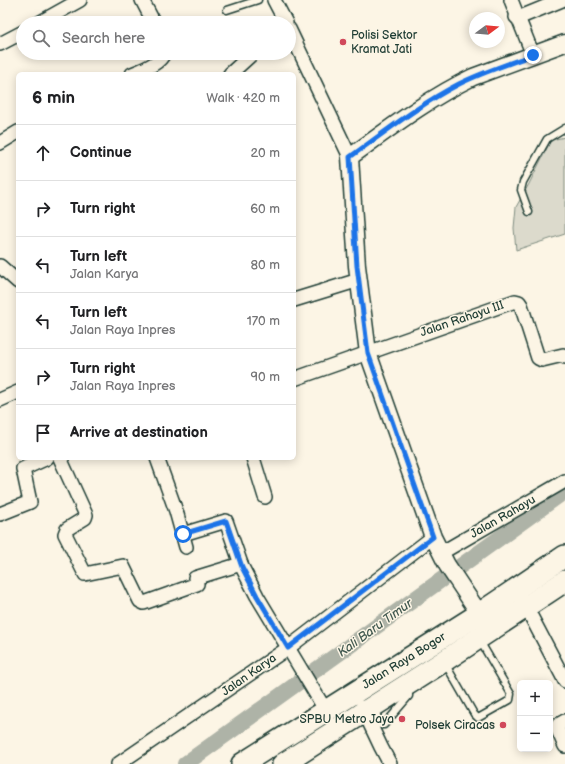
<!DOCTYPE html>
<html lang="en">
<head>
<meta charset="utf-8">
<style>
  body { margin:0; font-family:"Balsamiq Sans",sans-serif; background:#f2f2f2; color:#202124 }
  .controls { position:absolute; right:12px; bottom:12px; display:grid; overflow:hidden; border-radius:6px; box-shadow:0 2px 10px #0003 }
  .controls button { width:36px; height:36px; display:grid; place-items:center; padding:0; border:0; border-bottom:1px solid #e0e0e0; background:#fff; color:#202124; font:20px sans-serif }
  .compass { position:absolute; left:469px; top:12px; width:36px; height:36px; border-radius:50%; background:#fff; box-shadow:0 2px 10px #0003; rotate:74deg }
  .stop { position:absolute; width:12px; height:12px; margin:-9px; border:3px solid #1a73e8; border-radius:50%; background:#fff }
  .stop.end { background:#1a73e8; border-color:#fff; box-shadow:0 1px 4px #0008 }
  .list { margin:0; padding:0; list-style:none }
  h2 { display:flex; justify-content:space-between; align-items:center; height:52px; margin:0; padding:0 16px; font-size:17px }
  h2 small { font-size:13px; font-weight:400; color:#757577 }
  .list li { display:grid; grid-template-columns:26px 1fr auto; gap:12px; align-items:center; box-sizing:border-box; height:56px; padding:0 16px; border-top:1px solid #e0e0e0 }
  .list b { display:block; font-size:15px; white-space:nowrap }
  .list p { margin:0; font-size:13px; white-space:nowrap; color:#757577 }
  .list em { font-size:13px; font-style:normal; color:#757577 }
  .icon { flex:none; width:22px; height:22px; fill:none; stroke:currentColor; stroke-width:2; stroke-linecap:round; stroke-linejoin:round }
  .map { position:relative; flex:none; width:565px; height:764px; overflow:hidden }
  .search { position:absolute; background:#fff; box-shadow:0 2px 10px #0003; left:16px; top:16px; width:280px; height:44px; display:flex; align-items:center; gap:10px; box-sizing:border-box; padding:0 14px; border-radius:22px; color:#757577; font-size:15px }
  .panel { position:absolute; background:#fff; box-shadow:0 2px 10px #0003; left:16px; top:72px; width:280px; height:388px; border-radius:6px }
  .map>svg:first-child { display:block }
  .green { fill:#dcdacc; stroke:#7e8c80 }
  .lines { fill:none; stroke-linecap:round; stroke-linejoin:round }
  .canal { stroke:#aeb3a7; stroke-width:16 }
  .service-casing { stroke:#1f3d34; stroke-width:9 }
  .minor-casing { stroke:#1f3d34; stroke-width:16 }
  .tertiary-casing { stroke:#1f3d34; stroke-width:19 }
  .trunk-casing { stroke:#1f3d34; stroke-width:24 }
  .service { stroke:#fcf5e5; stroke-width:6 }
  .minor { stroke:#fcf5e5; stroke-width:13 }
  .tertiary { stroke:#fcf5e5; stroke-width:16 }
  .trunk { stroke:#fcf5e5; stroke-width:21 }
  .route { stroke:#1a73e8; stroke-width:5 }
  .poi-dot { fill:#d1495b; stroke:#fcf5e5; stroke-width:1.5 }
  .labels { text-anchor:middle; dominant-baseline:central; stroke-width:3; stroke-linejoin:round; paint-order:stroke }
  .poi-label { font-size:12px; fill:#1f3d34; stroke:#fcf5e5; text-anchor:end }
  .street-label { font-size:12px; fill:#1f3d34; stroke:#fcf5e5 }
  .water-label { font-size:13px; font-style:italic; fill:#435a51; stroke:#fcf5e5 }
</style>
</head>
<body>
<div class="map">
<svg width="565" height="764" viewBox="0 0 565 764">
  <rect width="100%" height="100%" fill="#fcf5e5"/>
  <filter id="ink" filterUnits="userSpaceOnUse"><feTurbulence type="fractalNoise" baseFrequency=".025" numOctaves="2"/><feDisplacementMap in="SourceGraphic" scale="8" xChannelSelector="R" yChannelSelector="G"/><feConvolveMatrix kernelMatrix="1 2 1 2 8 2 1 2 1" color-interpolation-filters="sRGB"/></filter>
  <g filter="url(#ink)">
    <path class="green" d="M565,137v97l-49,16 -2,-22 2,-21 13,-23 22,-44z"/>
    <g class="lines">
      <path class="canal" d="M185,764l380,-273"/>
      <g class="service-casing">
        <g id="service">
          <path d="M227,10l31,-10"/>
          <path d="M529,212l-8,-22 2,-8 24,-43 18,-11"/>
          <path d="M446,665l28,49 4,4 32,-18 1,-6 -31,-53"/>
          <path d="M375,710l5,15h4l25,-29v-4l-2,-3"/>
        </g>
      </g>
      <g class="minor-casing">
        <g id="minor">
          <path d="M142,0l12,23"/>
          <path d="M274,0l12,23"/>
          <path d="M511,0l22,55"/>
          <path d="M516,17l7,-1 39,-16"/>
          <path d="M39,23l41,-23"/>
          <path d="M289,29l61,128"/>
          <path d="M0,44l23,-12"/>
          <path d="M132,74c10,-4 28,-10 32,-21"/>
          <path d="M230,74l23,-21"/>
          <path d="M0,143l18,-11"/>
          <path d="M0,266l18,16"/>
          <path d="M294,300l65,-20"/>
          <path d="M294,379l221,-78 4,1 2,3 17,53 4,2 21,-5 2,2"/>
          <path d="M0,400l18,-8"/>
          <path d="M60,458l26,57 -1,3 -18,11 -2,5 20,40 38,-8 17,35 4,2 53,-19 -2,-6 46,-14"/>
          <path d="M157,458l19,53 10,36"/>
          <path d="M253,458l12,39"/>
          <path d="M0,514l30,-12 -7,-33 24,-11"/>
          <path d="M183,534l43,-13 16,46 15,29 72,120"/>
          <path d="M441,553l124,-72"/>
          <path d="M523,601l42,80"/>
          <path d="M362,707l19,40 9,17"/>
          <path d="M565,721l-7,4 -1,3 8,18"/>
          <path d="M118,764l170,-116 145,-111"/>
        </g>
      </g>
      <g class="tertiary-casing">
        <path id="tertiary" d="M485,622l-38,-57 -14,-28 -65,-184 -11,-87 -7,-109c40,-29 79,-59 123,-80l92,-34"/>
      </g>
      <g class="trunk-casing">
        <g id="trunk">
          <path d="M242,764l237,-150 86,-58"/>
          <path d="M283,764l161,-103 121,-80"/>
        </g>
      </g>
      <use href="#service" class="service"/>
      <use href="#minor" class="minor"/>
      <use href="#tertiary" class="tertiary"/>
      <use href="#trunk" class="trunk"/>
    </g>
  </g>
  <g class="lines" filter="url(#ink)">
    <path class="route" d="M183,534l43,-13 16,46 15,29 31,52 145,-111 -65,-184 -11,-87 -7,-109c35,-25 70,-53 109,-73 24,-12 49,-20 74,-29"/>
  </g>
  <g class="poi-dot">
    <circle cx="343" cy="42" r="4"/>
    <circle cx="402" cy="719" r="4"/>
    <circle cx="503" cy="725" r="4"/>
  </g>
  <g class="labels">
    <g class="poi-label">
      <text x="351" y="35" text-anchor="start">Polisi Sektor<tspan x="351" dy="14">Kramat Jati</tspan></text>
      <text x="394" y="719">SPBU Metro Jaya</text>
      <text x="495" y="725">Polsek Ciracas</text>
    </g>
    <g class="street-label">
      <text transform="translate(462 319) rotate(-19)">Jalan Rahayu III</text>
      <text transform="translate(503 517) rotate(-30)">Jalan Rahayu</text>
      <text transform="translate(404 661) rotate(-32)">Jalan Raya Bogor</text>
      <text transform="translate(249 675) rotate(-35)">Jalan Karya</text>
    </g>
    <g class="water-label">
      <text transform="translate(375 628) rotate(-36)">Kali Baru Timur</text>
    </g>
  </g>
</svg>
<div class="controls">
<button>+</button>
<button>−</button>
</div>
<svg class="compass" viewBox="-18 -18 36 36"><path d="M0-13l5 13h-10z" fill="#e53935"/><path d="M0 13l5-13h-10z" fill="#757577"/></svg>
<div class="stop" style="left:183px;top:534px"></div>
<div class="stop end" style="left:533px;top:55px"></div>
<div class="search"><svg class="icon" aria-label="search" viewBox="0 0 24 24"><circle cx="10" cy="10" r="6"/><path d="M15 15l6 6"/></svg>Search here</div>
<section class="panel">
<h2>6 min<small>Walk · 420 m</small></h2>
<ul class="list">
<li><svg class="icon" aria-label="ahead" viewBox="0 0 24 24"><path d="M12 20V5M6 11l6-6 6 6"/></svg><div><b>Continue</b></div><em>20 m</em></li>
<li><svg class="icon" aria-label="right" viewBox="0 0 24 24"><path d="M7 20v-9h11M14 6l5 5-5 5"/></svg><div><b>Turn right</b></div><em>60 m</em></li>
<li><svg class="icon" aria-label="left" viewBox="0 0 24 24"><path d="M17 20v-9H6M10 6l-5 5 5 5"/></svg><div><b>Turn left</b><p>Jalan Karya</p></div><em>80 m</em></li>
<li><svg class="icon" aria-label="left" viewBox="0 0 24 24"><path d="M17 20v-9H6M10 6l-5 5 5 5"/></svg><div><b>Turn left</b><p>Jalan Raya Inpres</p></div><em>170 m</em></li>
<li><svg class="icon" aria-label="right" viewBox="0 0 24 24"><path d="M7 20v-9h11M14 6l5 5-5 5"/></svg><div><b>Turn right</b><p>Jalan Raya Inpres</p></div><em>90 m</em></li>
<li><svg class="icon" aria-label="arrive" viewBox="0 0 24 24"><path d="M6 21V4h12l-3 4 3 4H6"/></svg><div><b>Arrive at destination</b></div></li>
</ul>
</section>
</div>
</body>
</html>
